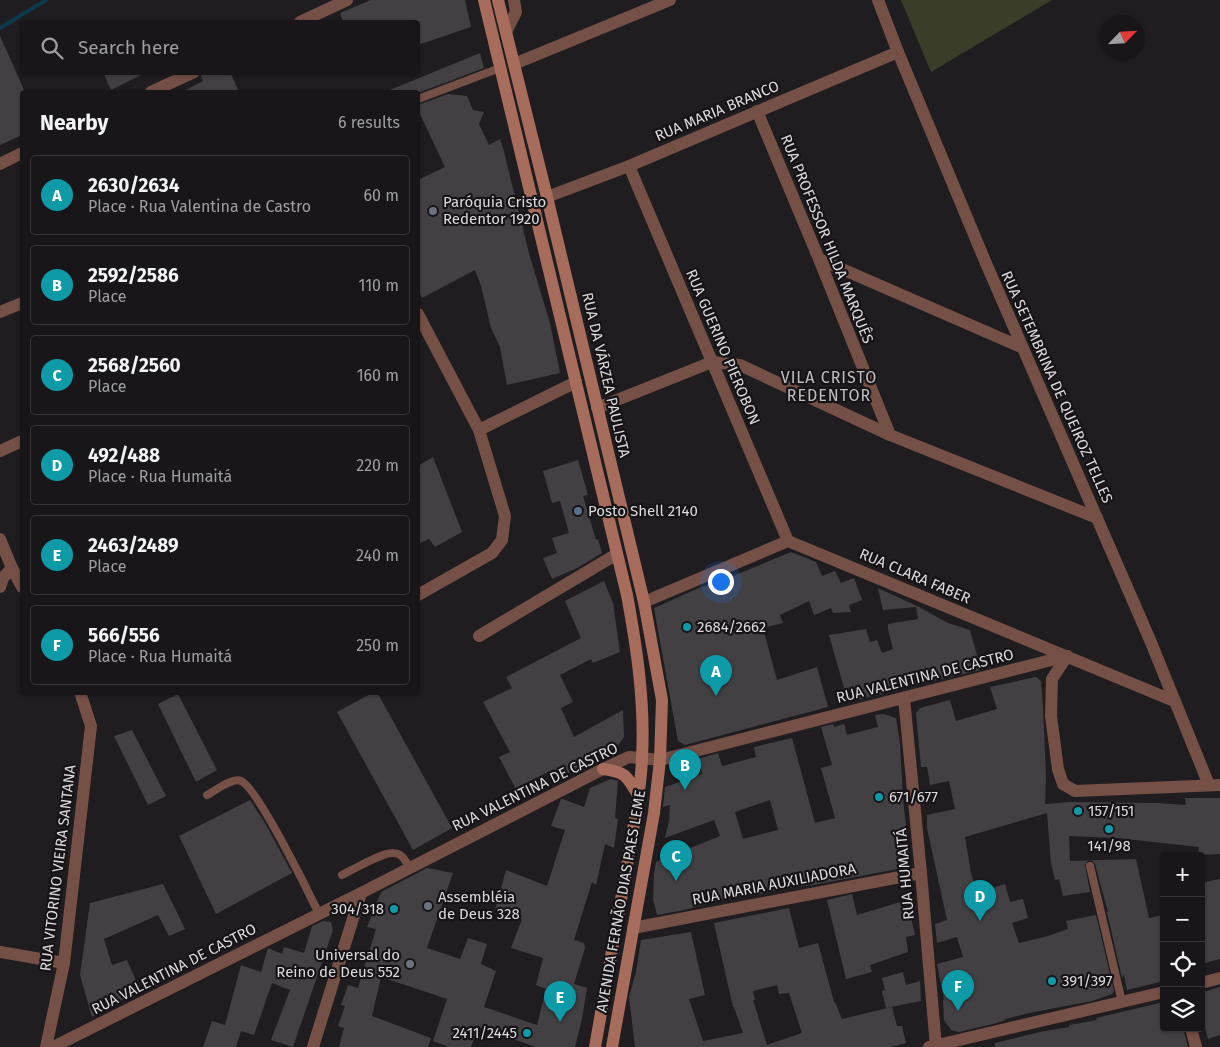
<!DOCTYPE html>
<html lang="en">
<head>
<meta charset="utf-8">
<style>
  body { margin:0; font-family:"Fira Sans",sans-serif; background:#211f21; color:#f1f3f6 }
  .controls { position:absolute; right:15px; bottom:15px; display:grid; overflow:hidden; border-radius:5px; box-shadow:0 1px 4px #0004 }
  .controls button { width:45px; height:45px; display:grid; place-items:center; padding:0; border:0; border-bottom:1px solid #363537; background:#181618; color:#f1f3f6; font:25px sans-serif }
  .compass { position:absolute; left:1100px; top:15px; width:45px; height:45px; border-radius:50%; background:#181618; box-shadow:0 1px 4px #0004; rotate:65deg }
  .you { position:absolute; left:720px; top:581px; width:18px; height:18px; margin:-12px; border:4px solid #fff; border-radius:50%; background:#1a73e8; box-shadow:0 0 0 8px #1a73e833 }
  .badge { display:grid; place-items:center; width:32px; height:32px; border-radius:50%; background:#ea580c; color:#fff; font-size:16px; font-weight:700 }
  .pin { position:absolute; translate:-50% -41px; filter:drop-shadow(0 1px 2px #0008) }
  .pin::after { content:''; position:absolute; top:26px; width:18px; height:15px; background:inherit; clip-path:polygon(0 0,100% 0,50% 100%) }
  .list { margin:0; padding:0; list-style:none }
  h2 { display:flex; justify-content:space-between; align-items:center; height:65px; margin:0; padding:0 20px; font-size:21px }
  h2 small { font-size:16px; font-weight:400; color:#9f9fa2 }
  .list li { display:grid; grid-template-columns:32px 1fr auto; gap:15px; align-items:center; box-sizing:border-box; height:80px; margin:0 10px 10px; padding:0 10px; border:1px solid #363537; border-radius:5px }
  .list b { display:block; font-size:19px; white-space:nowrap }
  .list p { margin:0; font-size:16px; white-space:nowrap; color:#9f9fa2 }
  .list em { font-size:16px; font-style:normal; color:#9f9fa2 }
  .icon { flex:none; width:28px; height:28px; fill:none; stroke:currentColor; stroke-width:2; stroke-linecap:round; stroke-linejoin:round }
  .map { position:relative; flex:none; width:1220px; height:1047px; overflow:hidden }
  .search { position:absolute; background:#181618; box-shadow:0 1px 4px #0004; left:20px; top:20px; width:400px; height:55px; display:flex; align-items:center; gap:12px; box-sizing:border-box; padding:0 18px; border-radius:5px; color:#9f9fa2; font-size:19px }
  .panel { position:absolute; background:#181618; box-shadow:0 1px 4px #0004; left:20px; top:90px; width:400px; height:605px; border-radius:5px }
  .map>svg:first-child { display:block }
  .green { fill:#3a3e28 }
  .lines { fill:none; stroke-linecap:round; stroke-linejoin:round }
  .stream { stroke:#0b3a4c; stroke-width:4 }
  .building { fill:#434044; fill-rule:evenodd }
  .lane { stroke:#755046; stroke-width:8 }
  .street { stroke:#755046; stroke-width:12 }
  .secondary { stroke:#a76c5c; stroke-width:12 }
  .worship-dot { fill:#6b7280; stroke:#171417; stroke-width:2 }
  .service-dot { fill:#5c6f8a; stroke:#171417; stroke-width:2 }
  .culture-dot { fill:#0f9aa8; stroke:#171417; stroke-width:2 }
  .labels { text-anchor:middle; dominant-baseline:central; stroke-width:4.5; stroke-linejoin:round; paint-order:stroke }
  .street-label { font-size:15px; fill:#dcdadc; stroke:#171417 }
  .poi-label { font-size:15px; fill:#dcdadc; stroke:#171417; text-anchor:start }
  .neighbourhood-label { font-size:16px; letter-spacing:1px; fill:#c0bdc1; stroke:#171417 }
</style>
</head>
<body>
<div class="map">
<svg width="1220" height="1047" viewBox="0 0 1220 1047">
  <rect width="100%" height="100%" fill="#201d20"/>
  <path class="green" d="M901,0h151l-121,72z"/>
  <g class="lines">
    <path class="stream" d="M0,28l46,-28"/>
  </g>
  <g class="building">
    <path d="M371,0h94l6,27 -53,18v-23h-75l-3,-9z"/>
    <path d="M0,36l25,56h-3v43l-22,10z"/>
    <path d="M480,53l4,15 -66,25 -33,-1z"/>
    <path d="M103,72h44l-36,18z"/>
    <path d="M202,72h28l9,20h-57l21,-11 -2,-5z"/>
    <path d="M448,94l19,2 6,14 11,2 -5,12 10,21 11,-6 3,9 27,109 20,66 10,50 -53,12 -7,-38 -9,-19 -10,-42 -6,-16 -53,28 -4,-10v-108l27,-13 -27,-57v-5z"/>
    <path d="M433,457l29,75 -27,15 -6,-8 -11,5v-78z"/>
    <path d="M578,460l10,35 -5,1 13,44 2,-1 4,14 -23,14 -27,12 -9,-21 14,-5 -5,-15 17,-5 -9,-32 -8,2 -9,-32z"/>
    <path d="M791,552l25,10 6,14 13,-5 6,12 13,-5 8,22 -13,5 2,7 -18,1 -2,-5 -17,7 -5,-14 -29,14 3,8 -20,5 14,52 40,-13 11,40 -143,38 -7,-4 -24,-133 47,-21 18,-5z"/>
    <path d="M604,581l9,22 7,49 -27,11 -2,-4 -31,16 13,27 -12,6 13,29 49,-27 1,27 -7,10 -58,31 -5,-9 -28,14 3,8 -10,4 -20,-38 11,-5 -27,-50 29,-14 -6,-11 75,-39 -16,-37z"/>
    <path d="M878,588l41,19 29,16 22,7 11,40 -65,15 -17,1v4l-51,12 -19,-67 37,-6 4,13 7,-2 5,13 11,-4 -5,-20v-5l30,-5 -2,-12 -33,3z"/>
    <path d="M1036,677l5,4 2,25 3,70 -1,28 24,-2 89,1 28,2 -1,-7h35v56l-22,1 1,-8 -82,-9 -48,-2 1,25 66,-2 13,59 15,-3v66l-37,9 -3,-15 -2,3 -15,-66h1l-13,-48 -3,-3 -3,-1 -2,2 -2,3 5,27 -27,4 -4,-17 -4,1 -4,-17 -4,-50 -82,24 6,36 6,20 28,-9 5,18 13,-3 5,19 -16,5 7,20 29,-7 20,-7 -2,-8 30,-6 18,76 -2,3 -20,7 -63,12 -24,6v1l-8,3 -38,9 -8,-2 -7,-10 -1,-20h1l-7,-36 26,-7 -6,-20 -20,6 -2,-19 12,-4 -20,-92v-13l28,-6 -6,-28 -19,4 -3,-18h-6l-5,-54 4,-5 30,-8 6,21 41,-12 -7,-22z"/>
    <path d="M374,692h3l75,136 -39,22 -76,-138z"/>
    <path d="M178,694l39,76 -21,12 -38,-78z"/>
    <path d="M883,714l13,4 4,25 3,56 7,62 -12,8 -85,16 -29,3 -26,7 -17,1 -12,3v-1l-45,12 -27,5 -4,-16 1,-25 2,-12 64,-26 -6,-16 -49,18 4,-17 1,-16 -7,2 2,-20 37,-13 -4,-15 20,-6 4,13 34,-9 -2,-10 38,-9 23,85 20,-5 -14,-50 11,-3 -11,-38 12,-3 1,3 10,-3 3,11 31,-8 -3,-12zM770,800l8,30 -35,9 -8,-27z"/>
    <path d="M132,730l34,66 -18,9 -34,-69z"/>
    <path d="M611,779l7,2 -3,37 3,1 -4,29 -9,-4 -9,41 -4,-3 -18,58 10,3 1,5 -11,36 13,4 -5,31 -7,28h-39l-58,-20 -7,20h-22l-16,-6 14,-42 -66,-22 -9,39 59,22 -3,9h-89l5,-19 -6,-2 7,-20 -4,-1 7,-20 10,3 18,-59 -9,-2 14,-35 46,-24 26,5 -26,75 33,11 8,-21 19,6 -6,20 15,7 -12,36 53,18 9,-36 -10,-4 7,-27 -32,-10 11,-29 -27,-9 11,-40 41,16 18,-56 -14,-4 10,-27h2l21,8 6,-19z"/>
    <path d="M250,800l15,23 27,50 -76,41 -37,-78z"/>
    <path d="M1220,879v80l-19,5v-81z"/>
    <path d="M163,884l22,45 -16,7 -11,-21 -54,24 8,26 15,-5 13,30 -48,27 -12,-42 10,-72z"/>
    <path d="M852,894l5,21 50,-15 8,35 -9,2 2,15 -38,13 2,7 -26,7 -19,-79z"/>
    <path d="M789,908l10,40 19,-5 16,59h1l7,17 50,-12 5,19h5l4,17 -15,4h-256l-6,-50 7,-25 5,-32 50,-8 14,63 -16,4 14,42 40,-8 -9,-26h-1l-19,-84zM777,985l2,9 10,-1 13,40 -35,12 -14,-45h2l-2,-9z"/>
    <path d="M323,921l8,1 2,8 -40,117 -22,-7 19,-50 -18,-7 -18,52 -13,-4 -5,16h-33l9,-26 13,4 16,-60 20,7 7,-24 14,6 2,-7 20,6 8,-27z"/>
    <path d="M903,972l3,13 14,-4 1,20 -35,7 -4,-17 3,-1 -3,-12z"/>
    <path d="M1220,987v48l-12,4 -7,-25v-19l2,-3z"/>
    <path d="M1164,1002v26h19l5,19h-193v-4l45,-11 29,-5v-2l28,-5 -1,-2z"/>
  </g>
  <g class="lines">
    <g class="lane">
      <path d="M418,99l82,-31"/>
      <path d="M207,795c8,-4 25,-18 34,-14 16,6 68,112 78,133"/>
      <path d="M1090,866l32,136"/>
      <path d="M342,875c10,-5 41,-23 51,-22 9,0 13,8 16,15"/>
    </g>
    <g class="street">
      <path d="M878,0l20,52 87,209 165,379 59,145"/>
      <path d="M300,22l47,-22"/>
      <path d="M506,32l10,-20 -2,-12"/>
      <path d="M514,64l156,-64"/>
      <path d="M151,92l43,-20"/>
      <path d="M757,111l62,148 71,176"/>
      <path d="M0,164l22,-11"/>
      <path d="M629,166l159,375"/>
      <path d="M547,197l82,-31 269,-114"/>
      <path d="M819,259l202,88"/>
      <path d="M0,312l22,-9"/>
      <path d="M418,314l61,116 26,86 -3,24 -10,13 -74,42"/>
      <path d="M597,408l115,-46 28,3 150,70 207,83"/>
      <path d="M479,430l97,-48"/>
      <path d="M0,451l22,-10"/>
      <path d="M0,539l12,29 10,19"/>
      <path d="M0,587l3,-9 9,-10"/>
      <path d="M644,602l144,-61 386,160"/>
      <path d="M479,636l138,-82"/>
      <path d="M1067,656l-15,23 -1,37 7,53 5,15 12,7 145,-6"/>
      <path d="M904,698l17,175 15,174"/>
      <path d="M633,928l288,-55"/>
      <path d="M0,952l64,11"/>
      <path d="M1201,983l19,-5"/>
      <path d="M1191,1028l5,19"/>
      <path d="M46,1047l18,-84 27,-237 -11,-34"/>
      <path d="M53,1047l308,-154 242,-124 26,-12 31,3 407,-104"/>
      <path d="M313,1047l48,-154"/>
      <path d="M929,1047l235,-55"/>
    </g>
    <g class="secondary">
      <path d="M484,0l143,595c10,54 18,108 15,163 -1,34 -9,68 -14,102 -11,62 -22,125 -33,187"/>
      <path d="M498,0l49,197 97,405 18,98 -2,60 -6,53 -42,234"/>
      <path d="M603,769c23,3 24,7 35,26"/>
    </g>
  </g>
  <g class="worship-dot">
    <circle cx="433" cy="211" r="5"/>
    <circle cx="428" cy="906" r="5"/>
    <circle cx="410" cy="964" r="5"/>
  </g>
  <circle class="service-dot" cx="578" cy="511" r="5"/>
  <g class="culture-dot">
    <circle cx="687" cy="627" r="5"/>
    <circle cx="879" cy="797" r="5"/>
    <circle cx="1078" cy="811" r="5"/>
    <circle cx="1109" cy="829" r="5"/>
    <circle cx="394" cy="909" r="5"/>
    <circle cx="1052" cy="981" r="5"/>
    <circle cx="527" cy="1033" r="5"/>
  </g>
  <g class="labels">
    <g class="street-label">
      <text transform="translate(717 111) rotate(-23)">RUA MARIA BRANCO</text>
      <text transform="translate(827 239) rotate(68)">RUA PROFESSOR HILDA MARQUÊS</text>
      <text transform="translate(723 347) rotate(67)">RUA GUERINO PIEROBON</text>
      <text transform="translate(606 375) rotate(77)">RUA DA VÁRZEA PAULISTA</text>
      <text transform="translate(1057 387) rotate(66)">RUA SETEMBRINA DE QUEIROZ TELLES</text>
      <text transform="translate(915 576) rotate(23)">RUA CLARA FABER</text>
      <text transform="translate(925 676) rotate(-14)">RUA VALENTINA DE CASTRO</text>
      <text transform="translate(535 787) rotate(-26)">RUA VALENTINA DE CASTRO</text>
      <text transform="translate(58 868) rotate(-83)">RUA VITORINO VIEIRA SANTANA</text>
      <text transform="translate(905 874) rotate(-95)">RUA HUMAITÁ</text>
      <text transform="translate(774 884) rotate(-11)">RUA MARIA AUXILIADORA</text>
      <text transform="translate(621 901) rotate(-80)">AVENIDA FERNÃO DIAS PAES LEME</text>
      <text transform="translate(174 969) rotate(-27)">RUA VALENTINA DE CASTRO</text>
    </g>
    <g class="poi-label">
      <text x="443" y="202">Paróquia Cristo<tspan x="443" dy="17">Redentor 1920</tspan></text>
      <text x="588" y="511">Posto Shell 2140</text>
      <text x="697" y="627">2684/2662</text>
      <text x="889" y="797">671/677</text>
      <text x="1088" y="811">157/151</text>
      <text x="1109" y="846" text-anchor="middle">141/98</text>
      <text x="438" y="897">Assembléia<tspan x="438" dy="17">de Deus 328</tspan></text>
      <text x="384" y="909" text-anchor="end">304/318</text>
      <text x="400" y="955" text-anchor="end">Universal do<tspan x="400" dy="17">Reino de Deus 552</tspan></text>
      <text x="1062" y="981">391/397</text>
      <text x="517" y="1033" text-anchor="end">2411/2445</text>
    </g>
    <g class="neighbourhood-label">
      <text x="829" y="377">VILA CRISTO<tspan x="829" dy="18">REDENTOR</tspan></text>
    </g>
  </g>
</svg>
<div class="controls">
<button>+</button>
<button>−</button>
<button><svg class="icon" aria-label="locate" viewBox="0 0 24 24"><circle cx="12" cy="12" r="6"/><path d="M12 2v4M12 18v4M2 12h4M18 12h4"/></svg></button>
<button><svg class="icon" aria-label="layers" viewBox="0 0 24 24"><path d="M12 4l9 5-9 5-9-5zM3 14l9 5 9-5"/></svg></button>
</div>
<svg class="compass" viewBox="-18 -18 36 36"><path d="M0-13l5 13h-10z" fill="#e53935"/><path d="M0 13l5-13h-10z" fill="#9f9fa2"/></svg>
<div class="you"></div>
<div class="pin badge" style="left:716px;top:696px;background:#0f9aa8">A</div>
<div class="pin badge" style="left:685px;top:790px;background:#0f9aa8">B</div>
<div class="pin badge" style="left:676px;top:881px;background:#0f9aa8">C</div>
<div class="pin badge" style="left:980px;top:921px;background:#0f9aa8">D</div>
<div class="pin badge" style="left:560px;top:1022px;background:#0f9aa8">E</div>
<div class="pin badge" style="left:958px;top:1011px;background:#0f9aa8">F</div>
<div class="search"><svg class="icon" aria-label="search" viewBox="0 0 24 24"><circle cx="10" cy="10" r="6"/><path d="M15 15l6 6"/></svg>Search here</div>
<section class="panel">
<h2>Nearby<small>6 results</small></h2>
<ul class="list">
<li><span class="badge" style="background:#0f9aa8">A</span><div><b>2630/2634</b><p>Place · Rua Valentina de Castro</p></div><em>60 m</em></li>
<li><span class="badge" style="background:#0f9aa8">B</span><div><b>2592/2586</b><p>Place</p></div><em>110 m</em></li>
<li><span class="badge" style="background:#0f9aa8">C</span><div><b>2568/2560</b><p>Place</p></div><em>160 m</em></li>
<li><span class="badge" style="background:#0f9aa8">D</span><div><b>492/488</b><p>Place · Rua Humaitá</p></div><em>220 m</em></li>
<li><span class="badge" style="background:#0f9aa8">E</span><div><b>2463/2489</b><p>Place</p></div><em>240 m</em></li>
<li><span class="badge" style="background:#0f9aa8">F</span><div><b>566/556</b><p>Place · Rua Humaitá</p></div><em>250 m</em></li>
</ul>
</section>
</div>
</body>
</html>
